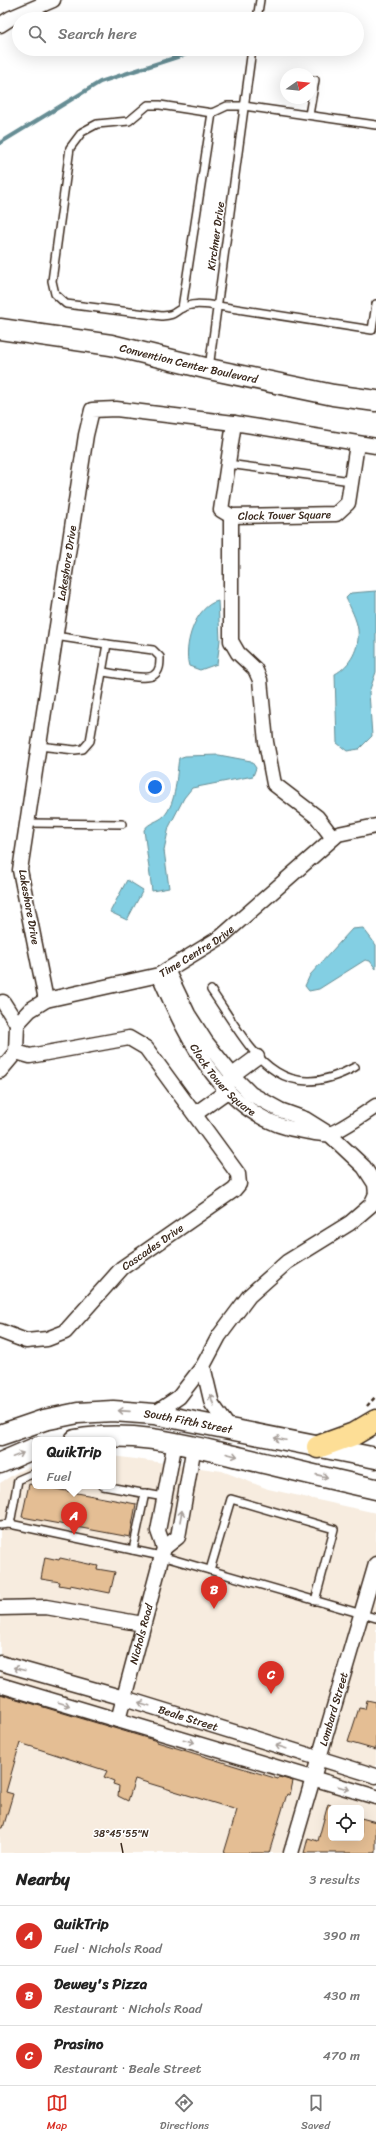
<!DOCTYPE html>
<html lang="en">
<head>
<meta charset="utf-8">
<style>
  body { margin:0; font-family:Sriracha,sans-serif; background:#f2f2f2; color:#222 }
  .controls { position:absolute; right:12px; bottom:12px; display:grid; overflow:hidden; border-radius:6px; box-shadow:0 4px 16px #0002 }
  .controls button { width:36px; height:36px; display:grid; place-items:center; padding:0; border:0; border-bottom:1px solid #e0e0e0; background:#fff; color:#222; font:20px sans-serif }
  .compass { position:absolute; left:280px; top:68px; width:36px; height:36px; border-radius:50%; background:#fff; box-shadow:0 4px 16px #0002; rotate:76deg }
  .you { position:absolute; left:155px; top:787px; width:14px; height:14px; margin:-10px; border:3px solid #fff; border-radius:50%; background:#1a73e8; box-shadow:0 0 0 6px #1a73e833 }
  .badge { display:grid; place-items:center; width:26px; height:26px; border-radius:50%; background:#d93025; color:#fff; font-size:13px; font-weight:700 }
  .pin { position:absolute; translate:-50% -33px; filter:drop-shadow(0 1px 2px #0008) }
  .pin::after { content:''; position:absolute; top:21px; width:14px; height:12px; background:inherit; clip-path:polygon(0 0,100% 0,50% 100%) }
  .popup { position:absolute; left:32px; top:1437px; width:84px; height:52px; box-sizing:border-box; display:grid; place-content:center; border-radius:6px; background:#fff; filter:drop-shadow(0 1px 3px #0005); font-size:13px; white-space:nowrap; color:#767676 }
  .popup b { font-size:15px; color:#222 }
  .popup::after { content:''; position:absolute; left:50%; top:100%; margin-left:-8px; border:8px solid transparent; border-top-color:#fff }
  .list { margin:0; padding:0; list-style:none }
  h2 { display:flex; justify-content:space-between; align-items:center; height:52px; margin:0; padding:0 16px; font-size:17px }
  h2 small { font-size:13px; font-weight:400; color:#767676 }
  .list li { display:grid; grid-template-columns:26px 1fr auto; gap:12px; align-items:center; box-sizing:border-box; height:60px; padding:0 16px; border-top:1px solid #e0e0e0 }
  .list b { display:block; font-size:15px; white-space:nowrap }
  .list p { margin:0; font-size:13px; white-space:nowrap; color:#767676 }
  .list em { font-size:13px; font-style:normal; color:#767676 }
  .icon { flex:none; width:22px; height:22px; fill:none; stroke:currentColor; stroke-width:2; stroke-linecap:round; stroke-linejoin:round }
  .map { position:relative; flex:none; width:376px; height:1853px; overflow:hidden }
  .search { position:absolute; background:#fff; box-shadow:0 4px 16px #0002; left:12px; right:12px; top:12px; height:44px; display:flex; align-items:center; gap:10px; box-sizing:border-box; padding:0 14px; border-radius:22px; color:#767676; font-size:15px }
  .sheet { height:232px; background:#fff }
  nav { display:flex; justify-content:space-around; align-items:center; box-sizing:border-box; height:56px; border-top:1px solid #e0e0e0; background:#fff; font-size:11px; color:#767676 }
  nav a { display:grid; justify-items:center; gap:2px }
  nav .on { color:#d93025 }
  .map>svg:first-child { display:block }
  .built { fill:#f7ecdf; fill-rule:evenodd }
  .water { fill:#83cfe3; stroke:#668d94 }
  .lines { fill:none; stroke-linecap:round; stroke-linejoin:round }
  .stream { stroke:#668d94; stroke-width:4 }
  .building { fill:#e4be94; stroke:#3b2a1e }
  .lane-casing { stroke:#3b2a1e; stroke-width:10 }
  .street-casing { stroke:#3b2a1e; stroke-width:17 }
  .secondary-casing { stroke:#3b2a1e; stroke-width:23 }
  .highway-casing { stroke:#3b2a1e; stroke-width:25 }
  .path { stroke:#3b2a1e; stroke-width:2.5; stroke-dasharray:4 3; stroke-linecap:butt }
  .lane { stroke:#fff; stroke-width:7 }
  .street { stroke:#fff; stroke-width:14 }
  .secondary { stroke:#fff; stroke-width:20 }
  .highway { stroke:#fdde96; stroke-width:22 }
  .oneway { stroke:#a79f9a }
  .ticks { fill:none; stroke:#3b2a1e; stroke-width:1.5 }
  .labels { text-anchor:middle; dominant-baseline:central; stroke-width:3; stroke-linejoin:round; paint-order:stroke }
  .street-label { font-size:11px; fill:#3b2a1e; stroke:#fff }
  .ticks-label { font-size:10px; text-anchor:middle; fill:#3b2a1e; stroke:#fff; stroke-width:3; stroke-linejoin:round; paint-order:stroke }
</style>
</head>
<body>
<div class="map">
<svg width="376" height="1853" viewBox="0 0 376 1853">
  <rect width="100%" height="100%" fill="#fff"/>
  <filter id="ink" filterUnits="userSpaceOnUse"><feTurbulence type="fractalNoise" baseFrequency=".025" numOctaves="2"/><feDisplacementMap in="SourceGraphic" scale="8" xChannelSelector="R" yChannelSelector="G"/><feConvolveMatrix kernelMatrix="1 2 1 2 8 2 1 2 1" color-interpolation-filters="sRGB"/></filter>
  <g filter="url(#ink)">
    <path class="built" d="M113,1456l109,15 46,18 108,24v340h-376v-370l19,-12 16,-6v21h78zM331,1808h30v30h-30z"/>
    <g class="water">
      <path d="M376,591v81l-7,20 3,44 -13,13 -12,2 -10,-8 -2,-69c15,-8 25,-26 23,-44 -1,-10 -8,-23 -12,-32l5,-5z"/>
      <path d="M218,601l2,39 -3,24 -17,6 -11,-4c-6,-20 6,-60 29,-65z"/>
      <path d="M219,755l32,6 5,7 -3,8 -61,12 -8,10 -15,29 -5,23 5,38 -17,3 -8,-61c5,-8 14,-8 20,-14 13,-14 12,-40 15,-58l6,-2z"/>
      <path d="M127,880l16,10 -16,30 -17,-8z"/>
      <path d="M363,928l13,17v24l-6,-8 -5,-1 -46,29 -10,2 -4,-5 5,-11 42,-46z"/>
    </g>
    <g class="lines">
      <path class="stream" d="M0,143l100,-61 102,-33"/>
    </g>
    <g class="building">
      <path d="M29,1484l107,20 -6,33 -108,-20z"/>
      <path d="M45,1557l14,3 1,-2 38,8 -1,3 18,3 -5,21 -40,-8v2l-11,-2 1,-3 -19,-3z"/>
      <path d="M0,1694l157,47v1l121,37 1,-2 14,4 -3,14 -3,-1 -18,59h-45l13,-43 -102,-31 -7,22 -10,-5 1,-10 -6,-2 1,-3 -10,-4 3,-6 -87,-28 -14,49 7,2 -10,34h-3z"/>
      <path d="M367,1700l9,2v48l-28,-8 11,-34 6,1z"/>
      <path d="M328,1804l3,1v33h30v-20l15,4v31h-72l4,-15 10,3z"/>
    </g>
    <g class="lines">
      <g class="lane-casing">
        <g id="lane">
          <path d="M257,19l3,-19"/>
          <path d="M309,115l6,-35"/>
          <path d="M376,125l-132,-19h-17l-15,7 -52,-8h-12l-19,16 -32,3 -15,8 -12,16 -18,133 3,13 11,10 96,12c13,-1 11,-3 20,-8 10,-6 25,-3 36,-2l154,24 4,-26"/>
          <path d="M182,308l30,-195"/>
          <path d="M209,368l43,-319"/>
          <path d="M228,464l123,17"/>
          <path d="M103,672c10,1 44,9 51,3 6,-4 6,-11 6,-18l-7,-7 -46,-6"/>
          <path d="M39,746l36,4 8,-1 7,-8 17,-97 -52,-8"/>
          <path d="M27,823l95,1"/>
          <path d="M211,990c39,56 65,120 144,77"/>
          <path d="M103,1486l61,11"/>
          <path d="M10,1524l8,-44 14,-6h3"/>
          <path d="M0,1525l10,-1 151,32 215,62"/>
          <path d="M133,1550l12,-57"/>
          <path d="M210,1570l21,-71 103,30 -19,72"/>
        </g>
      </g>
      <g class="street-casing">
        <g id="street">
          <path d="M0,25l11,-7 42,-18"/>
          <path id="s1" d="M234,423l-13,87 10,6 105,-2 12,-11 9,-59"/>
          <path d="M231,516v125l7,12 17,16 5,11 6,62 8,42 43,33 16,21"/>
          <path d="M167,970l21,44 18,28 27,34 18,18 29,16 25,9 24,15 35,33 11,17 1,10"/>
          <path id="s2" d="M159,975c28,64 66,146 145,156 7,1 17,4 24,3 9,-1 39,-22 48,-28"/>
          <path id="s3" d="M46,1000l-26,-130 66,-435 6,-25 24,-1 118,14 142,23"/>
          <path d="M3,1002l14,22"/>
          <path id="s4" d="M17,1024l13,-14 16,-10 113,-25 62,-38 117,-103 38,-8"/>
          <path d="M0,1071l16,-19 1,-28"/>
          <path d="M195,1114l28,-20v-6l15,-17 19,-14"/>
          <path id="s5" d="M0,1331l26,10 21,-2 18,-7 57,-64 112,-78 5,-6 -1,-10 -92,-126 -17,-10 -99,18 -14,-4"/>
          <path d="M203,1366l9,38 18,25"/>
          <path d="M154,1414l25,-17 24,-31 16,-30 30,-40 38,-34 63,-39 21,-18 5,-11"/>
          <path d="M164,1548l14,-11 16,-91"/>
          <path d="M0,1608l46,-1 97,17"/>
          <path id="s6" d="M0,1663l124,35 252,78"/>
          <path d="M0,1685l376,112"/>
          <path id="s7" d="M118,1720l46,-172 -6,-17 17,-89"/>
          <path id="s8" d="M291,1853l85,-289"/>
        </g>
      </g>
      <g class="secondary-casing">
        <g id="secondary">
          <path id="s9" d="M0,329l111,16 98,24 124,26 43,6"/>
          <path id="s10" d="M0,1435l44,-15 34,-7 35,-2 41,3 222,44"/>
          <path d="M75,1440c57,-10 105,3 159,16 47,11 95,23 142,33"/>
          <path d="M0,1463l35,-15"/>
        </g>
      </g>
      <g class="highway-casing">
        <path id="highway" d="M318,1447l36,-13 22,-13"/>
      </g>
      <path class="path" d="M367,1406l9,-10"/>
      <use href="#lane" class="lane"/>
      <use href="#street" class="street"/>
      <use href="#secondary" class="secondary"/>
      <use href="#highway" class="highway"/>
    </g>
    <defs><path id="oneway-shaft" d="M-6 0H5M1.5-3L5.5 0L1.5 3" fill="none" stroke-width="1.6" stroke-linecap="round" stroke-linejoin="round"/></defs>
    <g class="oneway">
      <use href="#oneway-shaft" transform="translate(212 1400) rotate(-108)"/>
      <use href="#oneway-shaft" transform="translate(124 1411) rotate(-176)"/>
      <use href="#oneway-shaft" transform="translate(280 1439) rotate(-168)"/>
      <use href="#oneway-shaft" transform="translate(18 1455) rotate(-22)"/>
      <use href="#oneway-shaft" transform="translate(232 1455) rotate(14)"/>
      <use href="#oneway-shaft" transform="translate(322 1476) rotate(13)"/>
      <use href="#oneway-shaft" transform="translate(181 1516) rotate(-80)"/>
      <use href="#oneway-shaft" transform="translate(19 1669) rotate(-165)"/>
      <use href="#oneway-shaft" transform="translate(64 1704) rotate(17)"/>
      <use href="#oneway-shaft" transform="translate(144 1704) rotate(-163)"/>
      <use href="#oneway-shaft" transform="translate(189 1741) rotate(17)"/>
      <use href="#oneway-shaft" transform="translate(281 1747) rotate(-163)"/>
      <use href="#oneway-shaft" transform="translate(344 1788) rotate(17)"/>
    </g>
  </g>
  <path class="ticks" d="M121,1843l2,10"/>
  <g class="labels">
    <g class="street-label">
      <text transform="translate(216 236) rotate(-82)">Kirchner Drive</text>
      <text stroke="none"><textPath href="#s9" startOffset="192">Convention Center Boulevard</textPath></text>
      <text stroke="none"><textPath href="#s1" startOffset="153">Clock Tower Square</textPath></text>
      <text stroke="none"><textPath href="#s3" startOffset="443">Lakeshore Drive</textPath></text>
      <text transform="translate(29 907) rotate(80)">Lakeshore Drive</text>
      <text stroke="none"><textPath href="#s4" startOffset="198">Time Centre Drive</textPath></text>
      <text stroke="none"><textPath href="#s2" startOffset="124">Clock Tower Square</textPath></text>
      <text stroke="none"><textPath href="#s5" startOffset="191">Cascades Drive</textPath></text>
      <text stroke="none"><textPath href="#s10" startOffset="192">South Fifth Street</textPath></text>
      <text stroke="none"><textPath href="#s7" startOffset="89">Nichols Road</textPath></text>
      <text stroke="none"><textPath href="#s8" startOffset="150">Lombard Street</textPath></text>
      <text stroke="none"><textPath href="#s6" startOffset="196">Beale Street</textPath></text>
    </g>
  </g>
  <g class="ticks-label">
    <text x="121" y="1837">38°45'55"N</text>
  </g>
</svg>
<div class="controls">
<button><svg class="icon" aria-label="locate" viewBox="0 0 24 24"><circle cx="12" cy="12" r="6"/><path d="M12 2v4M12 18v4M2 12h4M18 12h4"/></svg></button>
</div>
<svg class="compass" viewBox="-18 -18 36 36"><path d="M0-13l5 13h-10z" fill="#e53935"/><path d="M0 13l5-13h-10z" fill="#767676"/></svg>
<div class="you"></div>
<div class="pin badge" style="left:74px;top:1535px">A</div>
<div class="popup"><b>QuikTrip</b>Fuel</div>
<div class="pin badge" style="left:214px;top:1609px">B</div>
<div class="pin badge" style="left:271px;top:1694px">C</div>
<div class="search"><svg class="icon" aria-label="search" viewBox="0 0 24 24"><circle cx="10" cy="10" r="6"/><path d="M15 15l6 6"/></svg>Search here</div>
</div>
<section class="sheet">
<h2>Nearby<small>3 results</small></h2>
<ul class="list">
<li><span class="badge">A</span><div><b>QuikTrip</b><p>Fuel · Nichols Road</p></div><em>390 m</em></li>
<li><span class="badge">B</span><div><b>Dewey's Pizza</b><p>Restaurant · Nichols Road</p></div><em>430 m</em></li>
<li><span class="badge">C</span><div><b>Prasino</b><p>Restaurant · Beale Street</p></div><em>470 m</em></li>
</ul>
</section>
<nav>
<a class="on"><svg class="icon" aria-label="map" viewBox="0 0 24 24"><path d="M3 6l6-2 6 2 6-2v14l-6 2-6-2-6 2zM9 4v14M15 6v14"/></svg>Map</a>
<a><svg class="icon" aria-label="directions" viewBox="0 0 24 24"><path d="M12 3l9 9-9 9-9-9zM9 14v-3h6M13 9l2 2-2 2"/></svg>Directions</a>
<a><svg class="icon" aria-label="saved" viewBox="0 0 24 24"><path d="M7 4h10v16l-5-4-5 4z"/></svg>Saved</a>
</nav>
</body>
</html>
